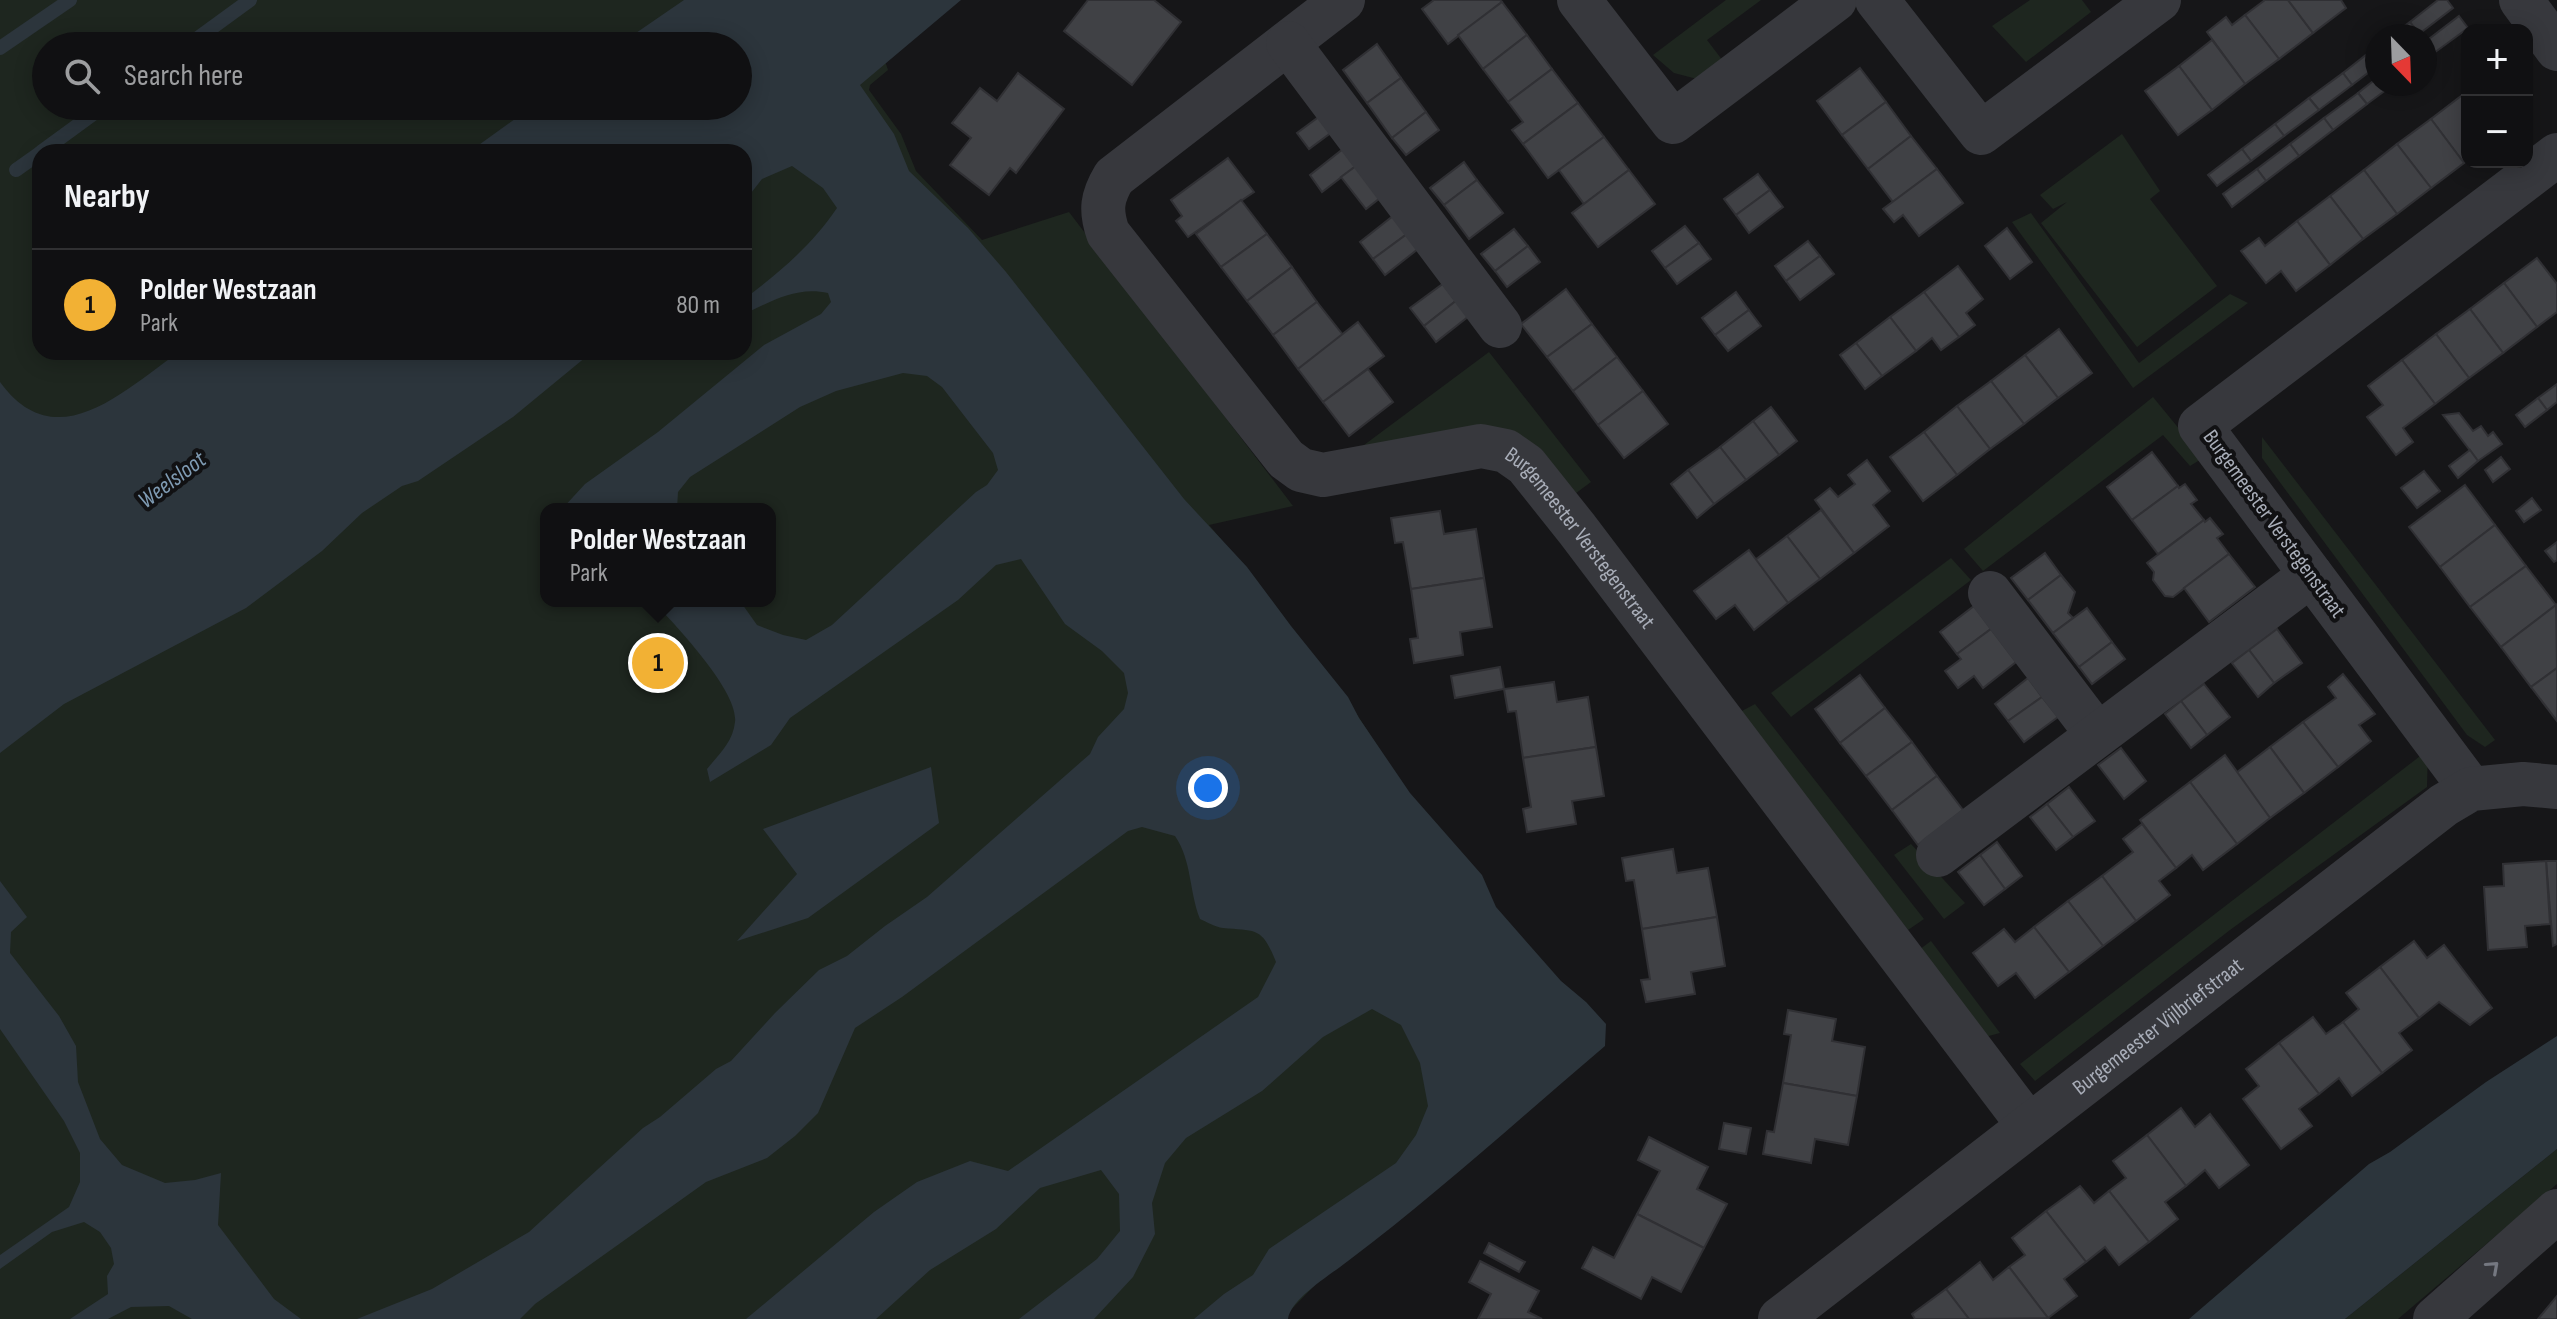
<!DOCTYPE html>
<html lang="en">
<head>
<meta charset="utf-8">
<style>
  body { margin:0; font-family:"Sofia Sans Condensed",sans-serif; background:#1e1e20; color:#f1f3f6 }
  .controls { position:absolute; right:24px; top:24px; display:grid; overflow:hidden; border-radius:16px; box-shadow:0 4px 20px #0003 }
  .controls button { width:72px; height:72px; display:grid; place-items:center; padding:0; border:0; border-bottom:2px solid #303032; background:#101012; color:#f1f3f6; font:40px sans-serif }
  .compass { position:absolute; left:2365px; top:24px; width:72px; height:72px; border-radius:50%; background:#101012; box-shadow:0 4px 20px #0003; rotate:157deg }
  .you { position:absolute; left:1208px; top:788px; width:28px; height:28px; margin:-20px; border:6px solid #fff; border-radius:50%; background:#1a73e8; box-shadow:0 0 0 12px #1a73e833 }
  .badge { display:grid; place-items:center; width:52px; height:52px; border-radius:50%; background:#f2b134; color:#111; font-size:26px; font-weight:700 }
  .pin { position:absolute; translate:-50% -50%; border:4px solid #fff; box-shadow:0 2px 8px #0006 }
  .popup { position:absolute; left:540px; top:503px; width:236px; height:104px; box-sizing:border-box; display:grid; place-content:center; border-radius:16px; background:#101012; filter:drop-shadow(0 2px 6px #0005); font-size:26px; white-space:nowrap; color:#9c9d9f }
  .popup b { font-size:30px; color:#f1f3f6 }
  .popup::after { content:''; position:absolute; left:50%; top:100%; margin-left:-16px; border:16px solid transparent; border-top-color:#101012 }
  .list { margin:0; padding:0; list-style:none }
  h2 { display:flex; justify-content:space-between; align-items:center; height:104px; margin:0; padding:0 32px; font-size:34px }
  h2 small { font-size:26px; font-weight:400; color:#9c9d9f }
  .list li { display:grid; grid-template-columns:52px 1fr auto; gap:24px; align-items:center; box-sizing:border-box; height:112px; padding:0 32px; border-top:2px solid #303032 }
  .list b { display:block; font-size:30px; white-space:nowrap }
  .list p { margin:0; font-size:26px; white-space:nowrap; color:#9c9d9f }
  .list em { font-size:26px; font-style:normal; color:#9c9d9f }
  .icon { flex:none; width:44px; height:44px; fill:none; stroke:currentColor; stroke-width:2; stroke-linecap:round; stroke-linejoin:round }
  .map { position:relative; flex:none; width:2557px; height:1319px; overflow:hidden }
  .search { position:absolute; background:#101012; box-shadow:0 4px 20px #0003; left:32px; top:32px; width:720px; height:88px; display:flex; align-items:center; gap:20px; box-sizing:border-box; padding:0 28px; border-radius:44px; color:#9c9d9f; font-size:30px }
  .panel { position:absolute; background:#101012; box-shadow:0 4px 20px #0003; left:32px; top:144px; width:720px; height:216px; border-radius:24px }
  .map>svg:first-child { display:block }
  .green { fill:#1e261f; fill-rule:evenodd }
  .water { fill:#2c353c }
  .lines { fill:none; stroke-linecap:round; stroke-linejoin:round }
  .stream { stroke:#2c353c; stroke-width:14 }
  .building { fill:#404145; stroke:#303034; stroke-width:2 }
  .minor { stroke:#37383d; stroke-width:44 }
  .oneway { stroke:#757881 }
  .labels { text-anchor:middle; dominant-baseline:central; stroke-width:8; stroke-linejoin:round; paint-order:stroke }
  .street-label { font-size:22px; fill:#a8adb8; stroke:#111113 }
  .water-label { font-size:24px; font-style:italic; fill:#7f9bb3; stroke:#111113 }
</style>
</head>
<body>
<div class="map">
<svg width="2557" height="1319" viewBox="0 0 2557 1319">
  <rect width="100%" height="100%" fill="#161618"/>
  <g class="green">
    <path d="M0,0h951l-68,55 5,15 -18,15 -1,5 32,44 15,37 66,69 87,-28 224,294 -84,19 44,52 101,133 55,84 86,113 65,74 -247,306 -25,26 -1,6h-1287zM46,46h692v60h-692zM40,152h704v200h-704zM546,509h224v92h-224z"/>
    <path d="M1726,0h35l-54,40 19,25 -25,15 -27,-7 -21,-18z"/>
    <path d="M2030,0h52l9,12 -65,50 -34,-36z"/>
    <path d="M2122,134l38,57 -10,8 67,87 -80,61 -96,-124 26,-21 -14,7 -13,-14z"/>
    <path d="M2031,213l108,150 91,-69 18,9 -115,85 -121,-166z"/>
    <path d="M1489,352l102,130 -23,17 -59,-68 -149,17z"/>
    <path d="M2153,397l50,61 -13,8 -27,-31 -180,136 -19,-22z"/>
    <path d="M2262,437l233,303 -10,7 -18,-12 -205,-277z"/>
    <path d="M1951,558l20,22 -180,137 -20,-24z"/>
    <path d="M1755,704l169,215 -16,11 -168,-218z"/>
    <path d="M2428,750l-1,37 -197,143 -195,151 -15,-17z"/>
    <path d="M1911,844l54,59 -21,16 -50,-64z"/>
    <path d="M1931,941l69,92 -19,5 -66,-85z"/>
    <path d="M2557,1149v35l-159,135h-53z"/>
  </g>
  <g class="water">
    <path d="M684,0h277l-101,85 34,49 15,37 59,57 38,44 178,227 63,68 44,59 57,71 11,21 51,75 72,82 14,32 65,74 25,21 20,22 -1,22c-85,72 -168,148 -257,215 -15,12 -58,38 -60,58h-94l30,-25 29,-19 16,-26 127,-86 20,-28 12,-29 -8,-43 -19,-38 -29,-16 -49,28 -61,54 -76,47 -21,25 -13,40 3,31 -22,43 -39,42h-75l78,-60 23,-28 -1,-37 -18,-24 -61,18 -44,41 -66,41 -54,49h-130l128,-107 43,-30 53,-21 38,10 250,-174 18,-35c-14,-35 -19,-31 -53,-34 -8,-1 -16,-6 -23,-9 -11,-28 -8,-58 -25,-83l-33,-9 -14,4 -226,166 -47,31 -37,85 -23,23 -28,22 -61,24 -171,122 -15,15h-163l75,-30 97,-57 114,-104 17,-11 56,-48 15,-8 44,-48 44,-43 28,-14 38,-30 42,-29 163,-143 8,-17 26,-28 4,-16 -4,-20 -22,-22 -37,-27 -44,-65 -25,6 -38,35 -168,118 -19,27 -61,37 -3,-13c12,-15 26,-27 28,-47 4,-31 -61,-98 -82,-121h87l17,24 26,10 23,5 26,-15 144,-133 11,-7 11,-15 -5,-17 -51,-66 -15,-11 -24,-3 -67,18 -36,16 -110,70 -12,15 -1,17h-115l23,-25 73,-52 106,-87 57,-31 10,-12 -3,-9c-31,-7 -56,8 -84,21v-15c35,-26 68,-54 93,-91l-14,-20 -31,-22 -30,13 -18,23v-50h-275l64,-46h205v-60h-121z"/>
    <path d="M179,352h413l-79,65 -95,64 -16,5 -40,27 -40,38 -76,57 -182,96 -64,49v-371c56,77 123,9 179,-30z"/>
    <path d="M931,767l8,56 -131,95 -71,23 60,-67 -34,-45z"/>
    <path d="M0,881l27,36 -16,15 -1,21 49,63 17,30 2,36 22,57 22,26 43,18 30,-3 26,-7 -3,52 56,74 27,20h-109l-23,-13 -38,1 -23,12h-38l38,-25 -1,-18 7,-12 -3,-16 -11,-16 -16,-10 -32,10 -52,37v-14l69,-48 11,-25v-29l-16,-32 -64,-92z"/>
    <path d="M2557,1036v113l-212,170h-156l180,-155 21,-12 96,-70z"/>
  </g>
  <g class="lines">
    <g class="stream">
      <path d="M187,46l63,-46"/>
      <path d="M0,48l70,-48"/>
      <path d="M41,152l63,-46"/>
      <path d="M16,170l24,-17"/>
    </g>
  </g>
  <g class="building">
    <path d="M1088,0h66l27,22 -49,63 -68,-54z"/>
    <path d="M1434,0h66l2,2 -54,42 -26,-35z"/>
    <path d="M2265,0h23l25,33 -34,26 -34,-44z"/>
    <path d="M2288,0h53l5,8 -33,25z"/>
    <path d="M2438,0h9l6,8 -34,26 -9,-12z"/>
    <path d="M1502,2l25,33 -44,34 -25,-34z"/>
    <path d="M2245,15l34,44 -34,25 -38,-52 19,-15 6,8z"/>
    <path d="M2459,16l9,12 -34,25 -9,-11z"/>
    <path d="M2410,22l9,12 -3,2h-25z"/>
    <path d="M1527,35l25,34 -44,33 -25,-33z"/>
    <path d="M2212,40l33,44 -33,26 -33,-44z"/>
    <path d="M1377,44l24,34 -34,25 -24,-33z"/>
    <path d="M2376,47l1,19 -25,19 -9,-12z"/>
    <path d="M2179,66l33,44 -34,25 -33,-44z"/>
    <path d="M1860,68l26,34 -44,33 -25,-34z"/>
    <path d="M1552,69l26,34 -55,41 -11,-14 11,-8 -15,-20z"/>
    <path d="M1018,73l46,36 -48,64 -6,-5 -21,27 -39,-30 21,-27 -19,-15 28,-35 17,13z"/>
    <path d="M2343,73l9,12 -33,25 -10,-12z"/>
    <path d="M1401,78l25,34 -34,26 -25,-35z"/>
    <path d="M2377,78v6h17l-27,20 -9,-11z"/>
    <path d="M2358,93l9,11 -34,26 -9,-12z"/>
    <path d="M2465,93l2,3v65l-3,2 -33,-44z"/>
    <path d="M2309,98l10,12 -35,26 -9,-12z"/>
    <path d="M1886,102l25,34 -43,33 -26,-34z"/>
    <path d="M1578,103l26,34 -56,41 -25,-34z"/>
    <path d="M1426,112l13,18 -33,25 -14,-17z"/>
    <path d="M1320,116l12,16 -23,17 -12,-16z"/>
    <path d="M2324,118l9,12 -34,26 -9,-12z"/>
    <path d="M2431,119l33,44 -33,25 -34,-44z"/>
    <path d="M2275,124l9,12 -33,25 -9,-12z"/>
    <path d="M1911,136l26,33 -44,33 -25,-33z"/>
    <path d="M1604,137l25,33 -45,34 -25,-34z"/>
    <path d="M2290,144l9,12 -33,25 -9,-12z"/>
    <path d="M2397,144l34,44 -34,26 -33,-44z"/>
    <path d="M1343,149l13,17 -34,26 -12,-17z"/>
    <path d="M2242,149l9,12 -34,25 -9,-11z"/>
    <path d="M1228,158l26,34 -66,45 -12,-16 6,-5 -11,-16z"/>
    <path d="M1464,162l13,18 -33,25 -14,-17z"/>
    <path d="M1356,166l24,32 -14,11 -25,-32z"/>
    <path d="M1937,169l26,34 -44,33 -16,-21 -9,7 -11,-13z"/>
    <path d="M2257,169l9,12 -34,26 -9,-13z"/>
    <path d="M1629,170l26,34 -57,43 -26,-34z"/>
    <path d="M2364,170l33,44 -34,25 -33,-43z"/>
    <path d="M1758,174l12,16 -34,25 -12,-16z"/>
    <path d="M1477,180l26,33 -34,26 -25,-34z"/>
    <path d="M1770,190l13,17 -34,26 -13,-18z"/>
    <path d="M2330,196l33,43 -33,26 -33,-44z"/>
    <path d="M1241,200l26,34 -46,33 -25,-33z"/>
    <path d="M1393,216l14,18 -34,25 -13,-17z"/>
    <path d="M2297,221l33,44 -34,26 -15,-20 -15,12 -25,-32 18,-13 6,8z"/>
    <path d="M1685,226l14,17 -34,25 -13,-17z"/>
    <path d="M2007,228l25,34 -22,17 -25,-33z"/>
    <path d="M1514,229l14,17 -33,25 -14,-17z"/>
    <path d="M1267,234l25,33 -45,34 -26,-34z"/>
    <path d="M1407,234l11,15 -33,26 -12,-16z"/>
    <path d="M1808,241l12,15 -34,25 -11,-15z"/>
    <path d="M1699,243l12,16 -34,25 -12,-16z"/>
    <path d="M1528,246l12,16 -33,25 -12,-16z"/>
    <path d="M1820,256l14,18 -34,26 -14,-19z"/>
    <path d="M2537,258l20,26v28l-20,15 -33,-44z"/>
    <path d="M1958,266l25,33 -17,14 9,12 -16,12 -35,-45z"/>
    <path d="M1292,267l25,35 -44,33 -26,-34z"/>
    <path d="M1444,283l13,17 -33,26 -14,-18z"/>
    <path d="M2504,283l33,44 -34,26 -33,-44z"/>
    <path d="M1566,289l26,35 -45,33 -26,-33z"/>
    <path d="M1736,292l13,18 -34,25 -13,-17z"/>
    <path d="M1924,292l35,45 -18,13 -9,-12 -16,13 -26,-34z"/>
    <path d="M1457,300l12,16 -33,26 -12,-16z"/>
    <path d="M1317,302l26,33 -45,34 -25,-34z"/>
    <path d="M2470,309l33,44 -34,25 -33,-44z"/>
    <path d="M1749,310l12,16 -33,25 -13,-16z"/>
    <path d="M1890,317l26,34 -34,25 -26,-33z"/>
    <path d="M1358,322l26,34 -61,46 -25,-33z"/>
    <path d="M1592,324l25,33 -44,34 -26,-34z"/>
    <path d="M2059,329l33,44 -34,25 -33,-43z"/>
    <path d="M2436,334l33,44 -34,26 -33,-44z"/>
    <path d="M1856,343l26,33 -17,13 -25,-34z"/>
    <path d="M2025,355l33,43 -34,26 -33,-43z"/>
    <path d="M1617,357l26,34 -45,34 -25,-34z"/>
    <path d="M2402,360l33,44 -32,24 10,14 -17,13 -29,-38 16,-12 -15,-19z"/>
    <path d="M1368,369l25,33 -44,34 -26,-34z"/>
    <path d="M1991,381l33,43 -34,25 -33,-43z"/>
    <path d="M2557,384v18l-10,8 -9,-12z"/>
    <path d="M1643,391l25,33 -44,34 -26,-33z"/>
    <path d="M2538,398l9,12 -22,17 -9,-12z"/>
    <path d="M1957,406l33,43 -33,26 -33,-43z"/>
    <path d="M1771,407l26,34 -18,14 -26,-34z"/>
    <path d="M2459,413l14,18 8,-5 7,10 5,-4 9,12 -24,17 -35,-46z"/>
    <path d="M1753,421l26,34 -33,25 -26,-33z"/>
    <path d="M1924,432l33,43 -34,26 -33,-44z"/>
    <path d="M1720,447l26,33 -32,24 -26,-34z"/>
    <path d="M2470,450l8,11 -20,17 -9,-12z"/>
    <path d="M2152,452l26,34 -46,34 -25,-33z"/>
    <path d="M2501,457l9,12 -17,13 -8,-12z"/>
    <path d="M1867,460l23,31 -17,14 16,21 -35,27 -39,-53 15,-12 8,9 17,-13 -7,-9z"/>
    <path d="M1688,470l26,34 -17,14 -26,-34z"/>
    <path d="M2424,471l16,20 -23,17 -16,-20z"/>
    <path d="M2185,484l12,16 -6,4 13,16 -46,34 -26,-34 46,-34 1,2z"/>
    <path d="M2465,485l30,40 -55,42 -31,-40z"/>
    <path d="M2532,498l9,12 -17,12 -8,-11z"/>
    <path d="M1821,510l33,43 -34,26 -33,-43z"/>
    <path d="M1440,511l4,23 32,-5 8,49 -73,11 -8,-47 -8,1 -4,-25z"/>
    <path d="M2210,518l13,16 -6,4 12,16 -56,43 -8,-1 -12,-16 1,-8 -7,-9 57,-43 1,2z"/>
    <path d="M2495,525l31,41 -56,41 -30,-40z"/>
    <path d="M1787,536l33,43 -32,24 -33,-43z"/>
    <path d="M2557,542v18l-3,2 -9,-11z"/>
    <path d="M1749,550l39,53 -34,27 -19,-25 -19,14 -22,-28z"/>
    <path d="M2045,553l16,22 -33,25 -17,-22z"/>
    <path d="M2229,554l26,33 -46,35 -25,-34z"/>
    <path d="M2526,566l30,39 -55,42 -31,-40z"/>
    <path d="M2061,575l14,17 -7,21 5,5 -20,15 -25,-33z"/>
    <path d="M1484,578l8,49 -32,5 3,23 -49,8 -4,-24 8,-1 -7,-49z"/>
    <path d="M2556,605l1,63 -26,19 -30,-40z"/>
    <path d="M1974,606l17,23 -34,25 -17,-22z"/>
    <path d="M2087,608l25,34 -33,25 -26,-34z"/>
    <path d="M1991,629l25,33 -33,26 -9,-12 -16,12 -13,-17 16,-12 -4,-5z"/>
    <path d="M2277,629l25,34 -28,20 -25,-33z"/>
    <path d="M2112,642l13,17 -33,25 -13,-17z"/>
    <path d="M2249,650l25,33 -16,14 -26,-34z"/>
    <path d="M1500,667l4,22 -49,9 -4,-22z"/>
    <path d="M2557,668v53l-26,-34z"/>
    <path d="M2343,674l32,40 -16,11 12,16 -33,26 -35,-45 33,-24 -8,-11z"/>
    <path d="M1860,675l25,33 -45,35 -25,-34z"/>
    <path d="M2028,678l14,19 -34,24 -13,-17z"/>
    <path d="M1554,682l3,20 31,-5 8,50 -73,11 -7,-47 -8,1 -4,-23z"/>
    <path d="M2204,684l26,33 -23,18 -26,-34z"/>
    <path d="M2042,697l16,20 -34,25 -16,-21z"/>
    <path d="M2181,701l26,34 -16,13 -26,-34z"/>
    <path d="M1885,708l27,34 -46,34 -26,-33z"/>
    <path d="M2303,722l35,45 -34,26 -34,-46z"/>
    <path d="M1912,742l25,34 -45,34 -26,-34z"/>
    <path d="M1596,747l8,49 -32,5 4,23 -49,8 -4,-23 8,-2 -8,-49z"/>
    <path d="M2270,747l34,46 -34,25 -34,-45z"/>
    <path d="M2121,748l25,33 -22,18 -26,-34z"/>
    <path d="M2225,755l45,63 -33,26 -47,-62z"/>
    <path d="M1937,776l26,34 -45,35 -26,-35z"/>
    <path d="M2190,782l47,62 -34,26 -11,-15 -16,13 -36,-48z"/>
    <path d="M2069,787l26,34 -22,16 -26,-33z"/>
    <path d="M2047,804l26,33 -17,13 -26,-33z"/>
    <path d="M2142,824l34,44 -17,13 11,14 -34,26 -34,-45 31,-24 -10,-13z"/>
    <path d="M1997,842l25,34 -17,13 -25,-34z"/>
    <path d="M1673,849l4,24 31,-5 9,49 -75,12 -8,-49 -8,1 -4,-23z"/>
    <path d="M1980,855l25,34 -21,16 -26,-33z"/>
    <path d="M2546,861h11v83l-4,2z"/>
    <path d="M2546,861l4,63 -25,2 2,21 -39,3 -4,-63 20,-1 -1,-22z"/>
    <path d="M2102,876l34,45 -33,25 -35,-45z"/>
    <path d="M2068,901l35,45 -34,26 -35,-45z"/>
    <path d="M1717,917l8,49 -34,6 4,22 -49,8 -5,-22 9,-1 -8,-50z"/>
    <path d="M2034,927l35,45 -34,26 -19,-25 -18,13 -25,-33 31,-24 11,13z"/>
    <path d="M2414,941l13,17 17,-13 48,63 -22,17 -31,-23 -20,16 -39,-51z"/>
    <path d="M2380,967l39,51 -20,15 13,17 -30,23 -39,-51 16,-13 -13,-16z"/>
    <path d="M1788,1010l48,9 -4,22 33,6 -8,49 -74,-13 8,-48 -7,-1z"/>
    <path d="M2313,1017l13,17 17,-12 39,51 -30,23 -13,-18 -20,16 -40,-51z"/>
    <path d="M2279,1043l40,51 -20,15 13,17 -31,23 -38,-50 16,-13 -13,-17z"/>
    <path d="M1783,1083l74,13 -9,49 -33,-6 -4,24 -48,-9 4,-23 7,1z"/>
    <path d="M2181,1108l14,19 15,-13 39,51 -30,23 -14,-18 -19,16 -39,-51z"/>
    <path d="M1724,1123l27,5 -5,26 -27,-5z"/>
    <path d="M2147,1135l39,51 -21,16 13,17 -29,23 -40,-51 17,-13 -13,-17z"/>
    <path d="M1649,1137l59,30 -11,22 30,15 -23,44 -67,-34 23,-43 -22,-11z"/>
    <path d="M2080,1186l14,17 15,-12 40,51 -30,23 -14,-18 -19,15 -40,-51z"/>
    <path d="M2046,1211l40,51 -22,17 13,17 -29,22 -39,-51 16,-12 -13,-17z"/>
    <path d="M1637,1214l67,34 -23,44 -29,-15 -11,22 -59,-31 11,-21 21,11z"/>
    <path d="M1489,1243l36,19 -6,10 -35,-19z"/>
    <path d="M1480,1261l59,30 -11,21 14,7h-64l13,-25 -22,-12z"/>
    <path d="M1980,1262l13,18 16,-13 39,51 -79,1 -23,-30z"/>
    <path d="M1946,1289l23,30h-54l-3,-5z"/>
    <path d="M2557,1296v23h-19z"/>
  </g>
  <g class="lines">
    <g class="minor">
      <path id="s1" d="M1343,0l-229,177c-12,20 -14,33 -6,56l178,226 15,11 22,5 158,-29 25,5 20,14 51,64 452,597"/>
      <path d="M1579,0l94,122 162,-122"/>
      <path d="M1877,0l104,133 178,-133"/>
      <path d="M2521,0l36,49"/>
      <path d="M1288,43l212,283"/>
      <path d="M1990,593l107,141"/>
      <path d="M2471,789l-271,-363 357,-271"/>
      <path d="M1938,855l373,-280"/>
      <path id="s2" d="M1780,1319l664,-514 27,-16 52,-5 34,3"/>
      <path d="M2435,1319l122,-108"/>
    </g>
  </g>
  <defs><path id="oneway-chevron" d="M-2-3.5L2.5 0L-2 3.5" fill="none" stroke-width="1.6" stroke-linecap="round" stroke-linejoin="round" transform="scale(2)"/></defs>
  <use class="oneway" href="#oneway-chevron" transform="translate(2493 1267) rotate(-42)"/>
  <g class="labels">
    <g class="street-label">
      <text transform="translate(2274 524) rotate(54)">Burgemeester Verstegenstraat</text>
      <text stroke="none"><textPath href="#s1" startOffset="978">Burgemeester Verstegenstraat</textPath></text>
      <text stroke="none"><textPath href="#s2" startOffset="478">Burgemeester Vijlbriefstraat</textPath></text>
    </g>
    <g class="water-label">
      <text transform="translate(172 480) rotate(-37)">Weelsloot</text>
    </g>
  </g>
</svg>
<div class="controls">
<button>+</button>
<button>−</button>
</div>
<svg class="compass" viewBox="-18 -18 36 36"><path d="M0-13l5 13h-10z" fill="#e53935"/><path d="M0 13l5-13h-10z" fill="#9c9d9f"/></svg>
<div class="you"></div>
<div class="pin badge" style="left:658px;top:663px">1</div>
<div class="popup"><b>Polder Westzaan</b>Park</div>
<div class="search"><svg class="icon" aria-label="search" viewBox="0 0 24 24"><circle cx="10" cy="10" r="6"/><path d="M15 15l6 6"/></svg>Search here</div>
<section class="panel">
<h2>Nearby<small></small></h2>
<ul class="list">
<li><span class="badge">1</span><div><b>Polder Westzaan</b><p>Park</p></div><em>80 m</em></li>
</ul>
</section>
</div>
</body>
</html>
